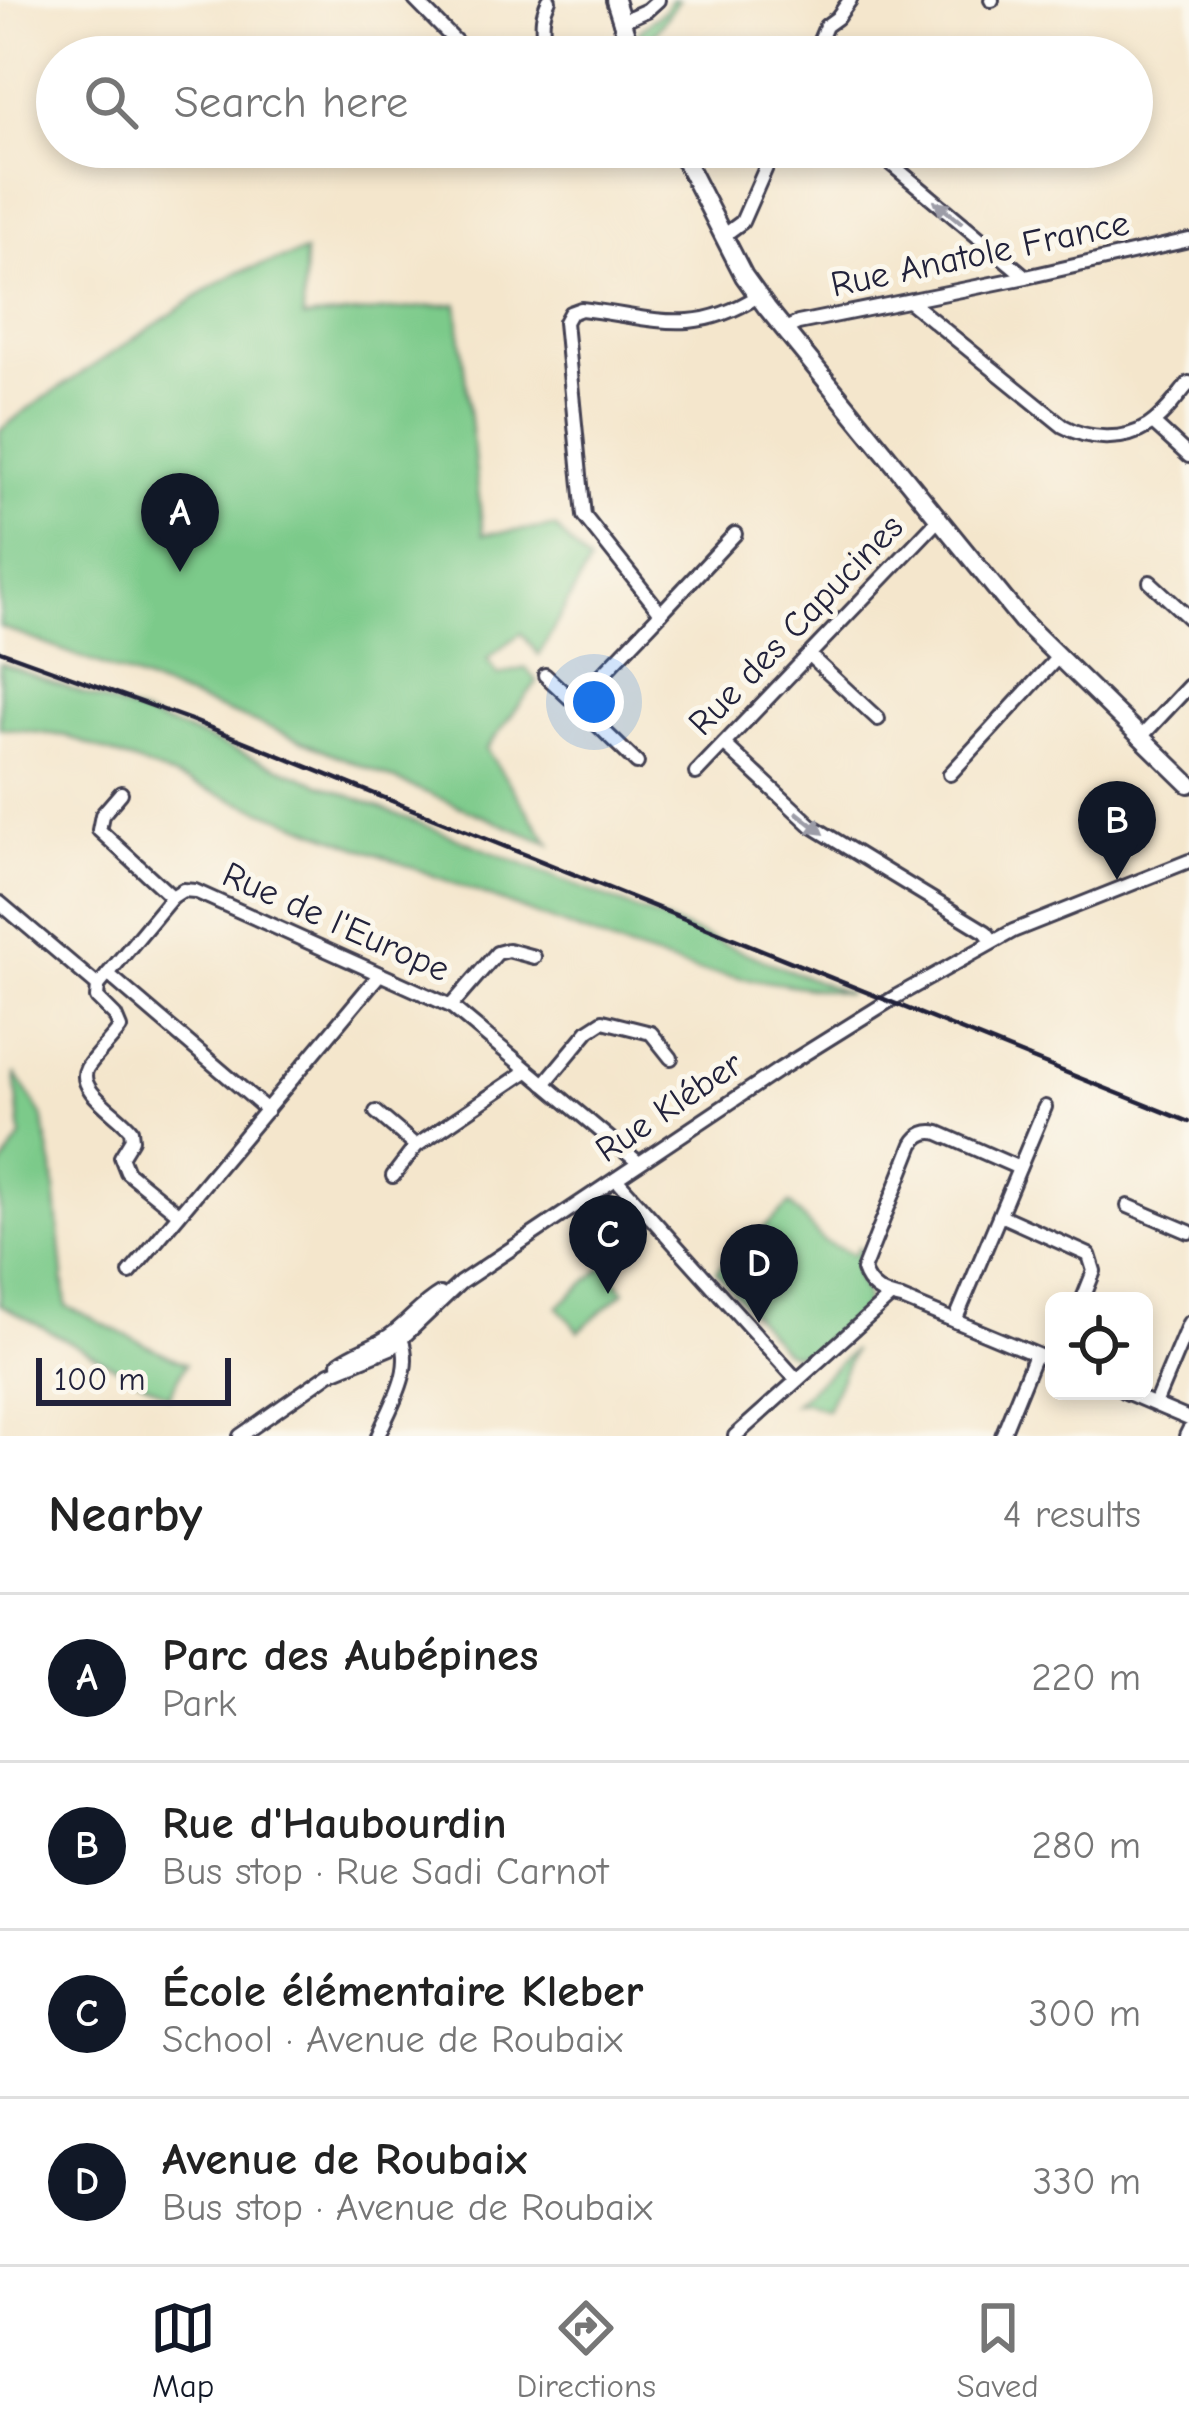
<!DOCTYPE html>
<html lang="en">
<head>
<meta charset="utf-8">
<style>
  body { margin:0; font-family:"Comic Neue",sans-serif; background:#f6f6f6; color:#222 }
  .controls { position:absolute; right:36px; bottom:36px; display:grid; overflow:hidden; border-radius:18px; box-shadow:0 6px 18px #0003 }
  .controls button { width:108px; height:108px; display:grid; place-items:center; padding:0; border:0; border-bottom:3px solid #e0e0e0; background:#fff; color:#222; font:60px sans-serif }
  .scale { position:absolute; left:36px; bottom:30px; width:195px; box-sizing:border-box; padding-left:12px; border:6px solid #22223b; border-top:0; font-size:33px; line-height:42px; white-space:nowrap; color:#22223b; -webkit-text-stroke:9px #fbf7ec; paint-order:stroke }
  .you { position:absolute; left:594px; top:702px; width:42px; height:42px; margin:-30px; border:9px solid #fff; border-radius:50%; background:#1a73e8; box-shadow:0 0 0 18px #1a73e833 }
  .badge { display:grid; place-items:center; width:78px; height:78px; border-radius:50%; background:#111827; color:#fff; font-size:39px; font-weight:700 }
  .pin { position:absolute; translate:-50% -99px; filter:drop-shadow(0 3px 6px #0008) }
  .pin::after { content:''; position:absolute; top:63px; width:42px; height:36px; background:inherit; clip-path:polygon(0 0,100% 0,50% 100%) }
  .list { margin:0; padding:0; list-style:none }
  h2 { display:flex; justify-content:space-between; align-items:center; height:156px; margin:0; padding:0 48px; font-size:51px }
  h2 small { font-size:39px; font-weight:400; color:#767676 }
  .list li { display:grid; grid-template-columns:78px 1fr auto; gap:36px; align-items:center; box-sizing:border-box; height:168px; padding:0 48px; border-top:3px solid #e0e0e0 }
  .list b { display:block; font-size:45px; white-space:nowrap }
  .list p { margin:0; font-size:39px; white-space:nowrap; color:#767676 }
  .list em { font-size:39px; font-style:normal; color:#767676 }
  .icon { flex:none; width:66px; height:66px; fill:none; stroke:currentColor; stroke-width:2; stroke-linecap:round; stroke-linejoin:round }
  .map { position:relative; flex:none; width:1189px; height:1436px; overflow:hidden }
  .search { position:absolute; background:#fff; box-shadow:0 6px 18px #0003; left:36px; right:36px; top:36px; height:132px; display:flex; align-items:center; gap:30px; box-sizing:border-box; padding:0 42px; border-radius:66px; color:#767676; font-size:45px }
  .sheet { height:828px; background:#fff }
  nav { display:flex; justify-content:space-around; align-items:center; box-sizing:border-box; height:168px; border-top:3px solid #e0e0e0; background:#fff; font-size:33px; color:#767676 }
  nav a { display:grid; justify-items:center; gap:6px }
  nav .on { color:#111827 }
  .map>svg:first-child { display:block }
  .green { fill:#7bca8a; stroke:#4e7662; stroke-width:3 }
  .lines { fill:none; stroke-linecap:round; stroke-linejoin:round }
  .minor-casing { stroke:#423f51; stroke-width:18 }
  .major-casing { stroke:#423f51; stroke-width:22 }
  .minor { stroke:#fff; stroke-width:12 }
  .major { stroke:#fff; stroke-width:16 }
  .rail { stroke:#22223b; stroke-width:4.5 }
  .oneway { fill:#9c9ca7 }
  .labels { text-anchor:middle; dominant-baseline:central; stroke-width:10; stroke-linejoin:round; paint-order:stroke }
  .street-label { font-size:36px; fill:#22223b; stroke:#fbf7ec }
</style>
</head>
<body>
<div class="map">
<svg width="1189" height="1436" viewBox="0 0 1189 1436">
  <rect width="100%" height="100%" fill="#fbf7ec"/>
  <filter id="ink" filterUnits="userSpaceOnUse"><feTurbulence type="fractalNoise" baseFrequency=".00833" numOctaves="2"/><feDisplacementMap in="SourceGraphic" scale="24" xChannelSelector="R" yChannelSelector="G"/><feConvolveMatrix kernelMatrix="1 2 1 2 8 2 1 2 1" color-interpolation-filters="sRGB"/></filter>
  <filter id="wash" filterUnits="userSpaceOnUse"><feTurbulence type="fractalNoise" baseFrequency=".004" numOctaves="4" result="noise"/><feDisplacementMap in="SourceGraphic" scale="48" xChannelSelector="R" yChannelSelector="G"/><feGaussianBlur stdDeviation="2.7" result="paint"/><feColorMatrix in="noise" values="0 0 0 0 0 0 0 0 0 0 0 0 0 0 0 0 0 1.4 0 .05"/><feComposite in="paint" operator="in"/></filter>
  <g filter="url(#wash)">
    <rect width="100%" height="100%" fill="#f4e6cc"/>
    <g class="green">
      <path d="M671,0h8l-31,43 6,14h-10l-6,-13 1,-13 26,-21z"/>
      <path d="M305,252l-2,66 154,-14 26,230 72,-7 34,37 -50,91 -18,-22 -34,26 11,16 28,-7 11,14 -51,67 64,95 -277,-115 -273,-102v-196l22,-18 190,-126 24,-14z"/>
      <path d="M0,663l202,74 647,257 -152,-23 -70,-22 -561,-213 -66,-8z"/>
      <path d="M15,1073l27,42 11,53 13,138 120,58 -17,32 -169,-92v-134l21,-33z"/>
      <path d="M790,1204l33,37 31,14 4,-8 5,3 -6,25 9,20 -1,13 -53,46h-20l-8,-3 -68,-80z"/>
      <path d="M604,1266l21,25 -46,40 -21,-24z"/>
      <path d="M853,1350l-26,60 -22,-8 -11,2z"/>
    </g>
  </g>
  <g filter="url(#ink)">
    <g class="lines">
      <g class="minor-casing">
        <g id="minor">
          <path d="M415,0l56,57"/>
          <path d="M991,0h1"/>
          <path d="M620,22l27,-12 11,-10"/>
          <path d="M541,57c7,-20 -5,-31 8,-57"/>
          <path d="M813,57l13,-31 11,-8 13,-18"/>
          <path d="M871,147l155,130"/>
          <path d="M723,236l19,-14 33,-75"/>
          <path d="M909,301l154,125c25,14 60,16 85,0 16,-10 29,-29 41,-43"/>
          <path d="M785,329l13,-6 228,-46 163,-37"/>
          <path d="M1153,423l36,33"/>
          <path d="M1150,582l39,36"/>
          <path d="M661,613l74,-79"/>
          <path d="M809,655l69,64"/>
          <path d="M545,675l30,28"/>
          <path d="M1140,738l49,-52"/>
          <path d="M724,744l88,82 174,106 7,9"/>
          <path d="M637,763l-62,-60 86,-90 -77,-97 -19,-194 5,-9 11,-4c71,8 111,29 177,-13"/>
          <path d="M696,773l243,-254"/>
          <path d="M950,774l108,-117"/>
          <path d="M121,793l-19,22 -3,15 73,67 11,-7 12,1 256,115 188,157"/>
          <path d="M172,897l-74,89 -1,12 18,18 5,12c-10,14 -24,26 -33,40 -12,22 32,46 44,62l1,9 -11,18 6,15 52,42"/>
          <path d="M0,903l98,83"/>
          <path d="M108,974l159,136"/>
          <path d="M451,1006l46,-53 11,-3 26,7"/>
          <path d="M544,1084l45,-54 14,-9 48,12 20,25"/>
          <path d="M376,1112l40,34"/>
          <path d="M1019,1168l-80,-35c-11,-3 -20,1 -26,11l-50,126c6,19 21,26 39,29l152,63"/>
          <path d="M393,1176l23,-30 111,-75"/>
          <path d="M616,1179l181,201"/>
          <path d="M1128,1206l61,26"/>
          <path d="M1000,1215l89,40 5,16 -12,30"/>
          <path d="M130,1273l249,-298"/>
          <path d="M955,1321l90,-214"/>
          <path d="M339,1363c17,-13 38,-17 54,-30 17,-13 28,-28 47,-39"/>
          <path d="M1123,1391l66,28"/>
          <path d="M1155,1404l34,-81"/>
          <path d="M240,1436l90,-63 63,-26 67,-64 320,-214 117,-73 116,-65 176,-70"/>
          <path d="M378,1436c12,-29 38,-69 22,-99"/>
          <path d="M735,1436l155,-139"/>
          <path d="M1002,1436l33,-81"/>
          <path d="M1186,1436l3,-6"/>
        </g>
      </g>
      <g class="major-casing">
        <g id="major">
          <path d="M615,0l18,57"/>
          <path d="M678,147l66,129 23,32 255,313 167,163"/>
        </g>
      </g>
      <use href="#minor" class="minor"/>
      <use href="#major" class="major"/>
      <path class="rail" d="M0,651l191,69 998,402"/>
    </g>
    <defs><path id="oneway-solid" d="M-6-.8H1V-3.2L6.5 0L1 3.2V.8H-6Z" transform="scale(3)"/></defs>
    <g class="oneway">
      <use href="#oneway-solid" transform="translate(948 212) rotate(-141)"/>
      <use href="#oneway-solid" transform="translate(810 823) rotate(38)"/>
    </g>
  </g>
  <g class="labels">
    <g class="street-label">
      <text transform="translate(980 254) rotate(-12)">Rue Anatole France</text>
      <text transform="translate(796 625) rotate(-46)">Rue des Capucines</text>
      <text transform="translate(336 922) rotate(24)">Rue de l'Europe</text>
      <text transform="translate(669 1107) rotate(-34)">Rue Kléber</text>
    </g>
  </g>
</svg>
<div class="controls">
<button><svg class="icon" aria-label="locate" viewBox="0 0 24 24"><circle cx="12" cy="12" r="6"/><path d="M12 2v4M12 18v4M2 12h4M18 12h4"/></svg></button>
</div>
<div class="scale">100 m</div>
<div class="you"></div>
<div class="pin badge" style="left:180px;top:572px">A</div>
<div class="pin badge" style="left:1117px;top:880px">B</div>
<div class="pin badge" style="left:608px;top:1294px">C</div>
<div class="pin badge" style="left:759px;top:1323px">D</div>
<div class="search"><svg class="icon" aria-label="search" viewBox="0 0 24 24"><circle cx="10" cy="10" r="6"/><path d="M15 15l6 6"/></svg>Search here</div>
</div>
<section class="sheet">
<h2>Nearby<small>4 results</small></h2>
<ul class="list">
<li><span class="badge">A</span><div><b>Parc des Aubépines</b><p>Park</p></div><em>220 m</em></li>
<li><span class="badge">B</span><div><b>Rue d'Haubourdin</b><p>Bus stop · Rue Sadi Carnot</p></div><em>280 m</em></li>
<li><span class="badge">C</span><div><b>École élémentaire Kleber</b><p>School · Avenue de Roubaix</p></div><em>300 m</em></li>
<li><span class="badge">D</span><div><b>Avenue de Roubaix</b><p>Bus stop · Avenue de Roubaix</p></div><em>330 m</em></li>
</ul>
</section>
<nav>
<a class="on"><svg class="icon" aria-label="map" viewBox="0 0 24 24"><path d="M3 6l6-2 6 2 6-2v14l-6 2-6-2-6 2zM9 4v14M15 6v14"/></svg>Map</a>
<a><svg class="icon" aria-label="directions" viewBox="0 0 24 24"><path d="M12 3l9 9-9 9-9-9zM9 14v-3h6M13 9l2 2-2 2"/></svg>Directions</a>
<a><svg class="icon" aria-label="saved" viewBox="0 0 24 24"><path d="M7 4h10v16l-5-4-5 4z"/></svg>Saved</a>
</nav>
</body>
</html>
